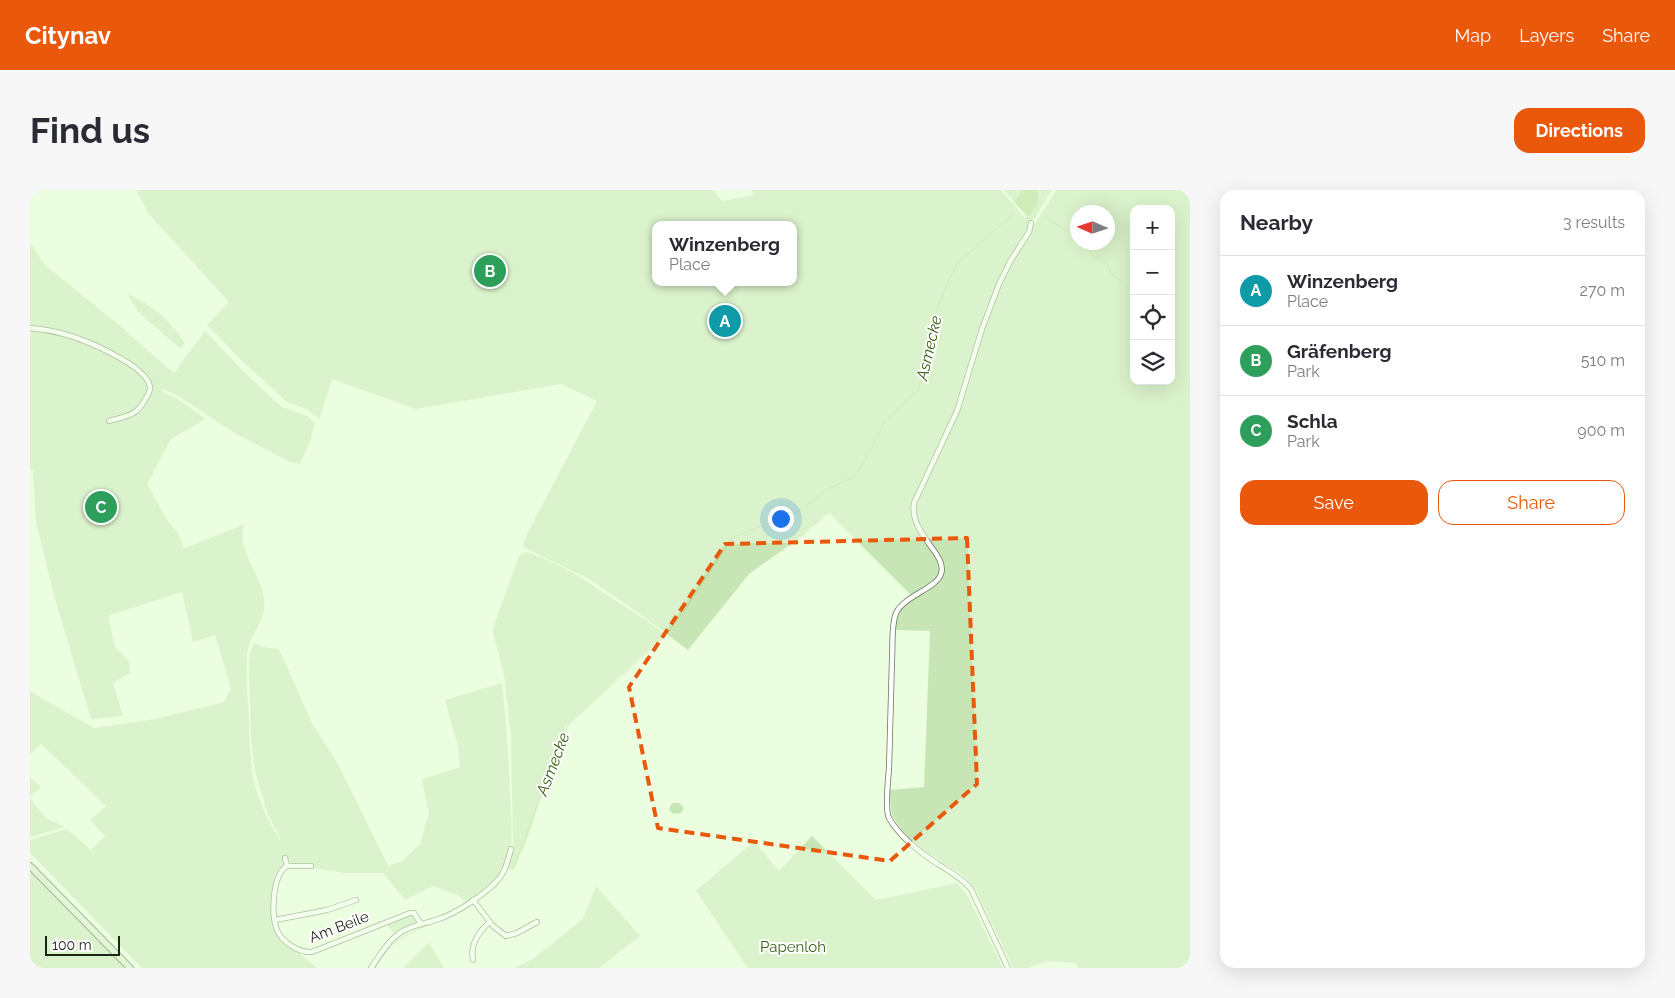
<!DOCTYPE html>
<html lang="en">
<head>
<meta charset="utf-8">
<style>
  body { margin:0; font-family:Raleway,sans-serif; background:#f7f7f7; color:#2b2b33 }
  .controls { position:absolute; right:15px; top:15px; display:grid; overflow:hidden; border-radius:10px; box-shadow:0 5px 20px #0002 }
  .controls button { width:45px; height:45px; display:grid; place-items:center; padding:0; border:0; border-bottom:1px solid #e1e1e2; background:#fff; color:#2b2b33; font:25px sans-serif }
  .compass { position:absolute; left:1040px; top:15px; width:45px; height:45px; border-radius:50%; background:#fff; box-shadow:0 5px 20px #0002; rotate:273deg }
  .scale { position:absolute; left:15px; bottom:12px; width:75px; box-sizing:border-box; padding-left:5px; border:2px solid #1d2418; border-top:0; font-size:14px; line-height:18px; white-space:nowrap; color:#1d2418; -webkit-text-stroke:4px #fff; paint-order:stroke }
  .you { position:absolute; left:750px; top:328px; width:18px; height:18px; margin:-12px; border:4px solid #fff; border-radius:50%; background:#1a73e8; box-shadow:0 0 0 8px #1a73e833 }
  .badge { display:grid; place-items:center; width:32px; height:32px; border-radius:50%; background:#ea580c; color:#fff; font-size:16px; font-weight:700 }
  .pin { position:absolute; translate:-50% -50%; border:2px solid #fff; box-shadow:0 1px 5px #0006 }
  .popup { position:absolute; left:622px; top:31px; width:145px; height:65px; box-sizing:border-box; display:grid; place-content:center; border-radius:10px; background:#fff; filter:drop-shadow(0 1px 4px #0005); font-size:16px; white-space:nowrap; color:#7c7c81 }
  .popup b { font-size:19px; color:#2b2b33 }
  .popup::after { content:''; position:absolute; left:50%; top:100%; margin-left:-10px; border:10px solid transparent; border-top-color:#fff }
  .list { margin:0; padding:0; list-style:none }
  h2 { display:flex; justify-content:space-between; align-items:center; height:65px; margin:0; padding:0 20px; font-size:21px }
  h2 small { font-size:16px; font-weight:400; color:#7c7c81 }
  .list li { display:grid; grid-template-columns:32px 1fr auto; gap:15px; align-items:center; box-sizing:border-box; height:70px; padding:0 20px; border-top:1px solid #e1e1e2 }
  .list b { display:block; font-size:19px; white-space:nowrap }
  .list p { margin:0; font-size:16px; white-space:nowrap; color:#7c7c81 }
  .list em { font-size:16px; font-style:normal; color:#7c7c81 }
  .actions { display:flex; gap:10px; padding:15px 20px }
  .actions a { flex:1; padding:11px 0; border:1px solid #ea580c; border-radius:15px; text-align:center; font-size:18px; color:#ea580c }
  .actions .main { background:#ea580c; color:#fff }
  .icon { flex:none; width:28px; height:28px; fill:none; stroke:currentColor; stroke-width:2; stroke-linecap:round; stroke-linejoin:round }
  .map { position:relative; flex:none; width:1160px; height:778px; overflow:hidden; border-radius:15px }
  header { display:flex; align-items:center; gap:30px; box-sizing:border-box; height:70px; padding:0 25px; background:#ea580c; color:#fff }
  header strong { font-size:24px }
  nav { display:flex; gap:28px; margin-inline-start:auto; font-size:18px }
  .intro { display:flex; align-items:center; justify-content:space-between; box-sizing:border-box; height:120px; padding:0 30px }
  h1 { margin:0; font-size:35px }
  .button { padding:12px 22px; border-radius:15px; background:#ea580c; color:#fff; font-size:18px; font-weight:700 }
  main { display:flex; gap:30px; padding:0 30px }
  aside { flex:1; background:#fff; border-radius:15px; box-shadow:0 5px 20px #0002 }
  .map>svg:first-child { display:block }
  .green { fill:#c8e6b5; fill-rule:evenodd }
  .water { fill:#acda8d }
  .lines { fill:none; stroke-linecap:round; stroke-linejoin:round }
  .stream { stroke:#acda8d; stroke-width:1 }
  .street-casing { stroke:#647559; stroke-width:6 }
  .secondary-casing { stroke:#647559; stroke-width:8 }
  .street { stroke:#fff; stroke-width:4.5 }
  .secondary { stroke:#d9eacb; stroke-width:5.5 }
  .marked { fill:none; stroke:#e8590c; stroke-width:4; stroke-dasharray:10 6; stroke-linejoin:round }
  .labels { text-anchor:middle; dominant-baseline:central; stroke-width:4; stroke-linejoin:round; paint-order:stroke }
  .street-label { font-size:15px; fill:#1d2418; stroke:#fff }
  .park-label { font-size:15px; fill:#3b6416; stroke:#fff }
  .water-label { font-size:16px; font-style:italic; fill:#376010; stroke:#fff }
</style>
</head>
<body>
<header>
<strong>Citynav</strong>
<nav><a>Map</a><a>Layers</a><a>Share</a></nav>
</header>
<div class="intro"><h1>Find us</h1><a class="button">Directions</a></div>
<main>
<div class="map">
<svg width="1160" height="778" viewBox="0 0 1160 778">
  <rect width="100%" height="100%" fill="#ebfedf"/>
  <g class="green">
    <path d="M106,0h577l9,11 33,-6 -4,-5h250l24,28c11,-7 15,-16 12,-28h15l-17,28 -7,4 1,8 -27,45 -22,54 -5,18c16,-26 23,-58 36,-85 13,-24 31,-48 45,-72h134v778h-112l-2,-5 -29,-2 -19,7h-15l-39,-82 -13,-12 -44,-28 -14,-14 -11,-17 -3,-25 35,-3 6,-156 -35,-1 2,-12 4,-10 38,-27 2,-4 -4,1 -25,18 -83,-83 -28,24 -52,37 -61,76 -52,-39 -45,-31 -68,-33 1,-6 11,-22 62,-118 -36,-17 -145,25 -84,-30 -13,40 -13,-10 -19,-7 -45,-41 -35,-36 22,-23 -81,-89zM1104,19h37v172h-37zM1048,22h30v30h-30zM626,35h138v57h-138z"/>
    <path d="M974,0h21l-3,1 -8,11z"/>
    <path d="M0,53l15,22 68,55 61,53 31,-42 37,39 38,36 27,10 8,7 -5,18 -10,23 -10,-2 -54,-28 -56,-37 -17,-8 -2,2 18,9 27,19 -35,20 -24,45 22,39 8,8 6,15 2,2 60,-24c-10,26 16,49 19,75 3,20 -12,32 -16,50 -3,17 -1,36 0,53 1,22 1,45 4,68 2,22 16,52 28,70v-3l-12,-22 -13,-44 -4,-34 -2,-74 1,-9 4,-12 8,5 17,2 34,76 26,41 49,100 14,-5 18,-17 9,-30 -7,-35 38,-12 -2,-21 -13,-46 57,-17c4,39 7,76 8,115 1,16 3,34 1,50 -3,24 -25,43 -44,55l-8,-7 -26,-10 -28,14 -22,-27h-38l-53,-8 -2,-5c-17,12 -16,30 -16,49 0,4 -2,11 0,15 5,15 31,33 43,44h-175l-112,-115v-13l37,-11 24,21 14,-14 -15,-16 16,-14 -65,-62 -11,10v-63l64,37 61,-9 69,-17 7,-14 -16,-53 -22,7 -11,-50 -74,24 7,31 14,14 1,12 -17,10 10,33 -32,3 -37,-123 -18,-74 -3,-51 -3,-2z"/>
    <path d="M98,104c27,14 41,24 57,50l-4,5 -44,-38z"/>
    <path d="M495,362c33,9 63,30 91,49 16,10 33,20 48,33l-98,92 -5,11 -33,100 -14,33h-4l-4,-2 7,-19 -2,-113 -7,-61 -10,-38 -1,-9 26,-72z"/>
    <path d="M0,587l11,10 -11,10z"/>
    <path d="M0,608l16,20 19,9 -35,10z"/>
    <path d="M642,613h7l5,5 -3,5 -8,1 -4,-5z"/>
    <path d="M782,646l64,64 81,-17 10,12 36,73h-255l-52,-77 58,-50 25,30z"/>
    <path d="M0,681l96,97h-96z"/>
    <path d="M566,696l44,50 -41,32h-85l19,-9 50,-40z"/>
    <path d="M382,725l5,6 -23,12 -7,-8z"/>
    <path d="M399,752l15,26h-41z"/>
  </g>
  <path class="water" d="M995,0h12c3,11 -1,19 -9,27l-14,-15 8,-11z"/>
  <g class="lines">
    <g class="stream">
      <path d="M1013,26l26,16 9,8"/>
      <path d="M1050,52l14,14 12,6 6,12 22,19"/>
      <path d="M637,443l19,-25 46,-70 67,-27 27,-21 27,-13 7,-9 10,-16 15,-31 34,-32 16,-74 13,-34 9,-17 57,-51"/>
      <path d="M483,679l55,-144 95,-88"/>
      <path d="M449,710l20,-16"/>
      <path d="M426,723l13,-6"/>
      <path d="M345,778c18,-28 26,-32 56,-44"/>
    </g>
    <g class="street-casing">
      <g id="street">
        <path d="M0,138c11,1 23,3 34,6 19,5 83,31 86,53 0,4 -2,8 -4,11 -9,18 -19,18 -37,23"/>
        <path d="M255,668l2,8c-15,9 -16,49 -10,64 5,12 22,23 35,22l98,-39h4l7,11"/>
        <path d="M257,676h24"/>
        <path d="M443,710l20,26 13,10 11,-3 20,-11"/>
        <path d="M245,730l52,-10 29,-10"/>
        <path d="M443,770c-3,-16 5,-28 17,-38"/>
        <path d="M341,778c8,-11 15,-25 26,-33 11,-9 26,-11 39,-15 20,-6 59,-31 68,-49 3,-7 5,-15 7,-22"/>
        <path d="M978,778l-37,-79c-9,-11 -21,-17 -33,-25 -19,-12 -38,-27 -49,-46 -4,-7 -1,-40 0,-49 1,-37 2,-74 3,-110 1,-14 -1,-33 4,-46 8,-17 41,-25 45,-39 7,-20 -32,-40 -27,-71l43,-92 25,-82 17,-45 12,-24 18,-28 2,-9"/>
      </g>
    </g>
    <g class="secondary-casing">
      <path id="secondary" d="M0,676l100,102"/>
    </g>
    <use href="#street" class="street"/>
    <use href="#secondary" class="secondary"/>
  </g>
  <path d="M0 0H1160V778H0ZM937,348l10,246 -87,77 -232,-33 -29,-141 96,-143z" fill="#ebfedf" fill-opacity=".55" fill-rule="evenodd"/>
  <path class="marked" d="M937,348l10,246 -87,77 -232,-33 -29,-141 96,-143z"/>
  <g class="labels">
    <g class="street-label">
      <text transform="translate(309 737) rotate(-21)">Am Beile</text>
    </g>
    <g class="park-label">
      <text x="763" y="757">Papenloh</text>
    </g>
    <g class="water-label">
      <text transform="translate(899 158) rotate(-77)">Asmecke</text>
      <text transform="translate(523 574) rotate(-69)">Asmecke</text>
    </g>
  </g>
</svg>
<div class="controls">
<button>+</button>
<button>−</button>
<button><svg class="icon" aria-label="locate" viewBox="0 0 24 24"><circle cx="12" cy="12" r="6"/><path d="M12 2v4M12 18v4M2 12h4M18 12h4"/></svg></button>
<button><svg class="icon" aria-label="layers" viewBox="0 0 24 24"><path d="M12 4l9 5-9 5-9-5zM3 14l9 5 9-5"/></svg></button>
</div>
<svg class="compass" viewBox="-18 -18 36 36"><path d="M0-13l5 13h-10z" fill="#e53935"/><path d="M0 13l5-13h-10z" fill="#7c7c81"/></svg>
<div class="scale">100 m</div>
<div class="you"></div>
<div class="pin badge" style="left:695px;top:131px;background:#0f9aa8">A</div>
<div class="popup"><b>Winzenberg</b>Place</div>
<div class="pin badge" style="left:460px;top:81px;background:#2e9e5b">B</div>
<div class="pin badge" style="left:71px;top:317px;background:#2e9e5b">C</div>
</div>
<aside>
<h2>Nearby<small>3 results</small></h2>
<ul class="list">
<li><span class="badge" style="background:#0f9aa8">A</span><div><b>Winzenberg</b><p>Place</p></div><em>270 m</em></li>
<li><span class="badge" style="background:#2e9e5b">B</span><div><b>Gräfenberg</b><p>Park</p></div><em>510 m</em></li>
<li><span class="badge" style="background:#2e9e5b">C</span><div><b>Schla</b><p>Park</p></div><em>900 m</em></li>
</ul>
<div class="actions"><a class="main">Save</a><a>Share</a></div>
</aside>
</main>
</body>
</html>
